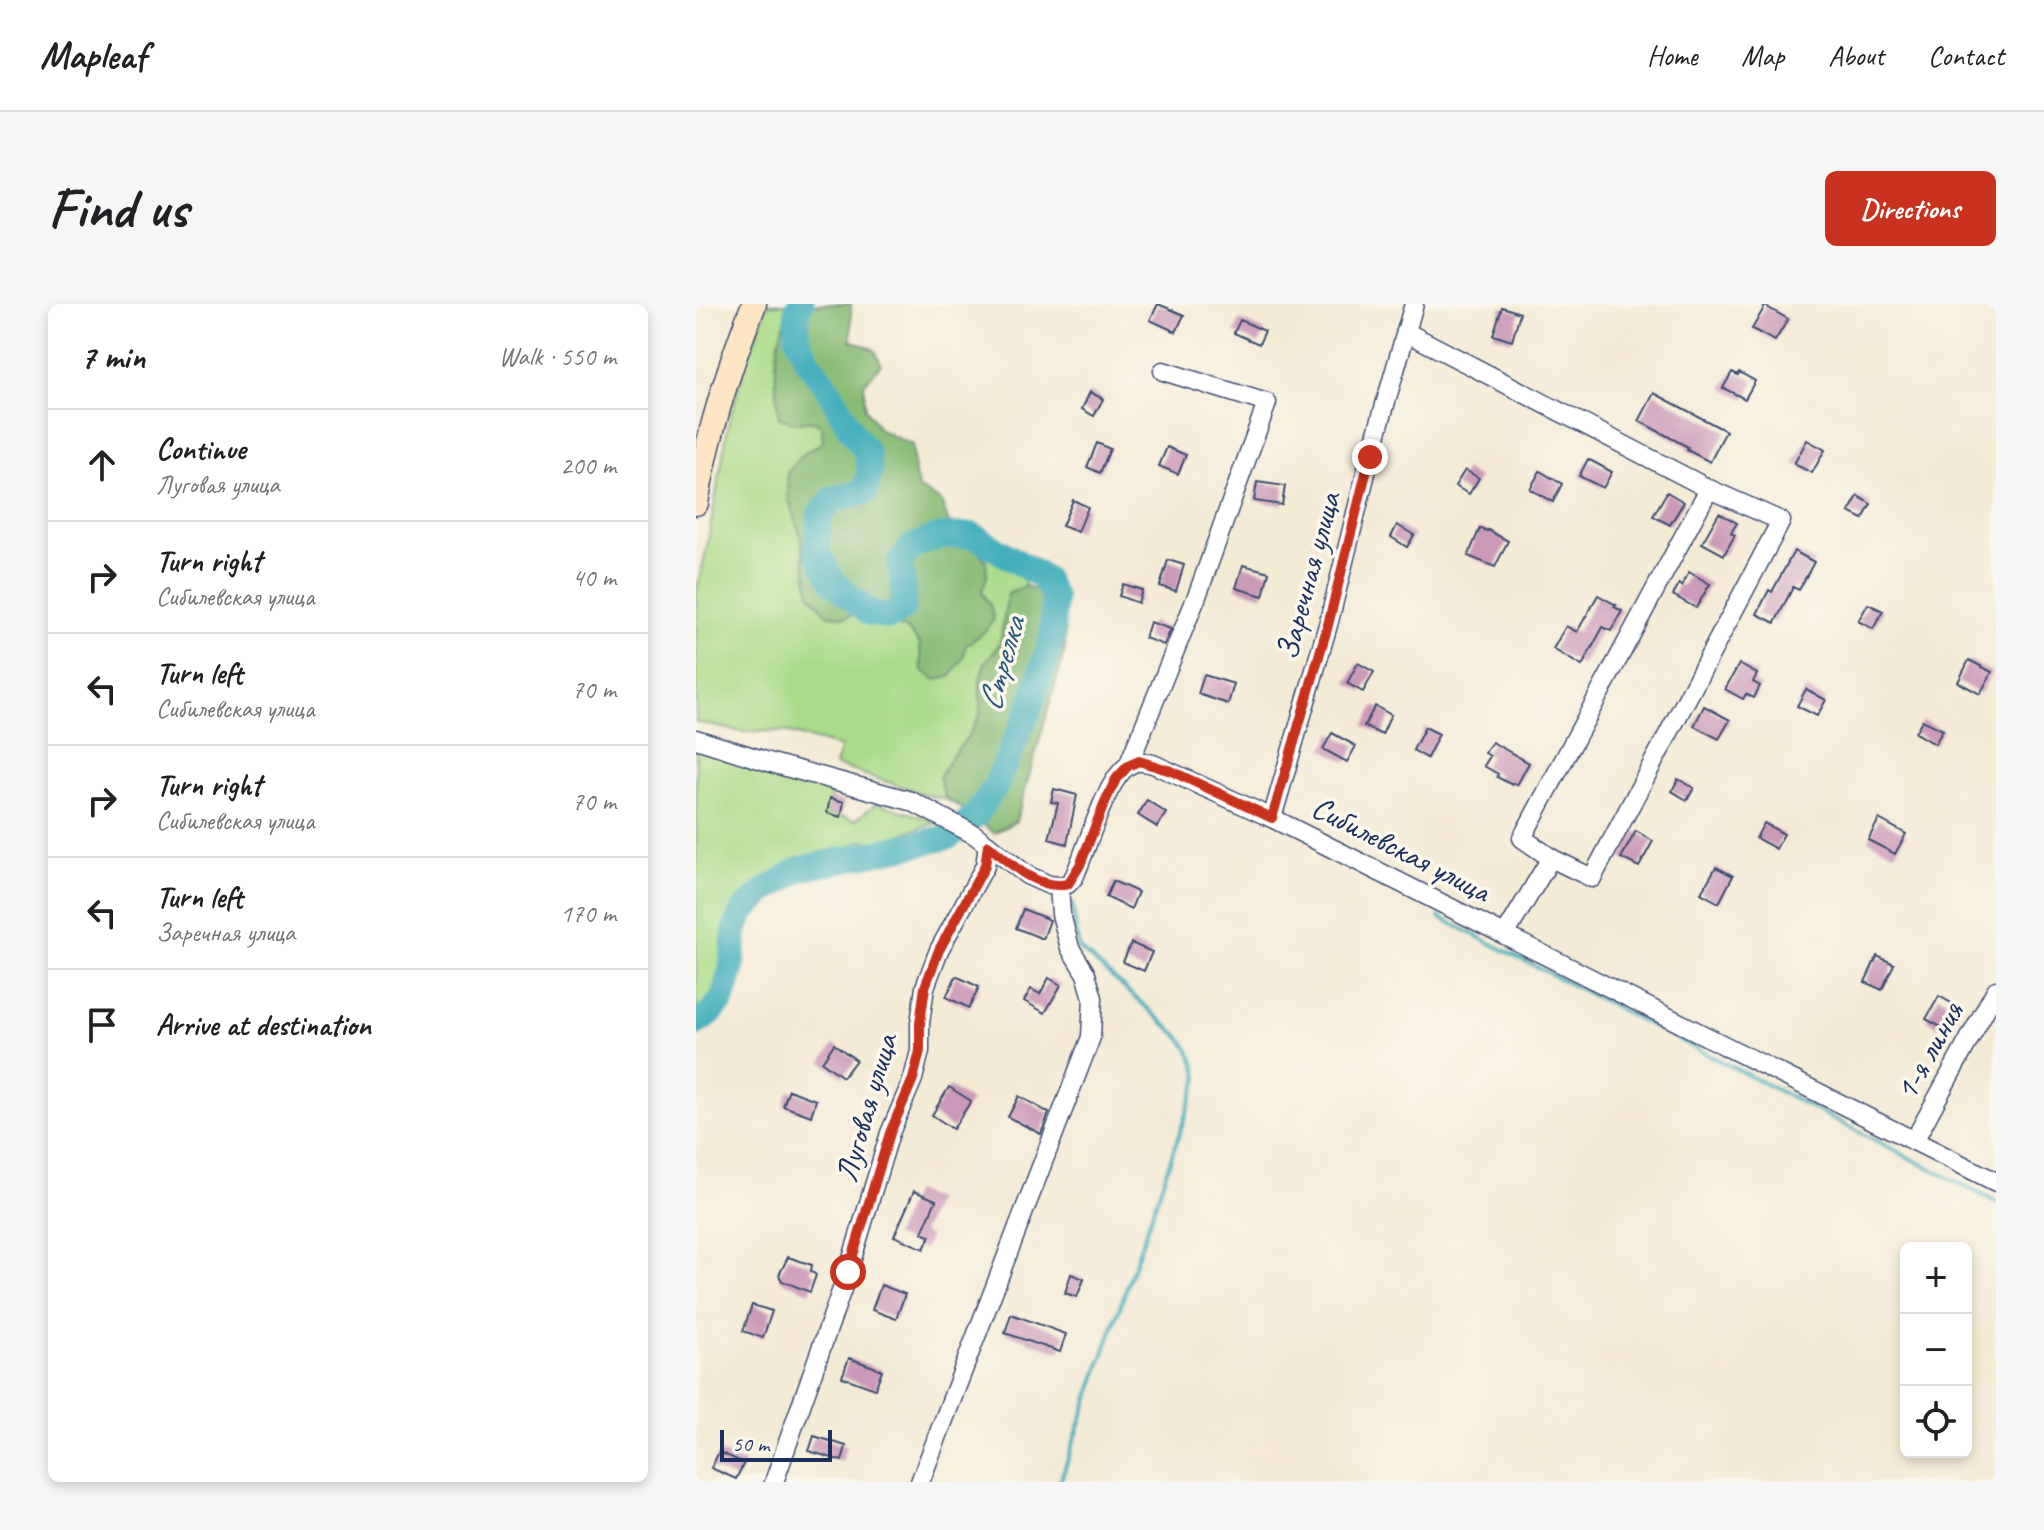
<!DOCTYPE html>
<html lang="en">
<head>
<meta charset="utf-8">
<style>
  body { margin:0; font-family:Caveat,sans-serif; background:#f6f6f6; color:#202124 }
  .controls { position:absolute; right:24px; bottom:24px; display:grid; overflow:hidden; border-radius:12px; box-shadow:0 4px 12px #0003 }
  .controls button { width:72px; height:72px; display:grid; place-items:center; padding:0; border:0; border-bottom:2px solid #e0e0e0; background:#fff; color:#202124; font:40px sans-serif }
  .scale { position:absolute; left:24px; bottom:20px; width:112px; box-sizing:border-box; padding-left:8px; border:4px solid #1b2f5e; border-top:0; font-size:22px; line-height:28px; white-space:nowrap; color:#1b2f5e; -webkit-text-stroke:6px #fbf7ec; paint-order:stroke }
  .stop { position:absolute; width:24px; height:24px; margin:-18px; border:6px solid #c8321e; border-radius:50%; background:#fff }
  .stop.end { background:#c8321e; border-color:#fff; box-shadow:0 2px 8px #0008 }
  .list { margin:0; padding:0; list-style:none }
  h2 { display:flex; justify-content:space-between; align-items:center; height:104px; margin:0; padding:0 32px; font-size:34px }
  h2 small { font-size:26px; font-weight:400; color:#757577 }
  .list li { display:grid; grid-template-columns:52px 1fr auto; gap:24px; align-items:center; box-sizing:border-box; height:112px; padding:0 32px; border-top:2px solid #e0e0e0 }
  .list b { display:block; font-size:30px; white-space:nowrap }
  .list p { margin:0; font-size:26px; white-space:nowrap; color:#757577 }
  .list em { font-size:26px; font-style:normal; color:#757577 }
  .icon { flex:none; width:44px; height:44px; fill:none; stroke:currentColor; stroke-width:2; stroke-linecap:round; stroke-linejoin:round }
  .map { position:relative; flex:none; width:1300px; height:1178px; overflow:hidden; border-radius:12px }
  header { display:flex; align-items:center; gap:48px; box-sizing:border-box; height:112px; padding:0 40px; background:#fff; border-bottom:2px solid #e0e0e0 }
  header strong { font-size:38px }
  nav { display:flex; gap:44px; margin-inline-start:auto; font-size:28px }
  .intro { display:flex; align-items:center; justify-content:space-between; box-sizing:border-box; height:192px; padding:0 48px }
  h1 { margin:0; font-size:56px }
  .button { padding:20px 36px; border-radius:12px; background:#c8321e; color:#fff; font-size:28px; font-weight:700 }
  main { display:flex; gap:48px; padding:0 48px }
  aside { flex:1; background:#fff; border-radius:12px; box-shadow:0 4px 12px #0003 }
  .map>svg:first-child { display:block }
  .green { fill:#abdb89; stroke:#638574; stroke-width:2 }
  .forest { fill:#88bb75; stroke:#52756a; stroke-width:2 }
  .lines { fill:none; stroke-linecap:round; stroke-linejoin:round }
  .stream { stroke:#3faebb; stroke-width:4 }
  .river { stroke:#3faebb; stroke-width:26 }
  .building { fill:#cb9ab9 }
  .street-casing { stroke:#3c4b70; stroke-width:21 }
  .secondary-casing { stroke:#3c4b70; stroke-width:27 }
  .street { stroke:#fff; stroke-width:18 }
  .secondary { stroke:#fde5c5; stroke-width:24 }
  .route { stroke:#c8321e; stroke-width:10 }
  .labels { text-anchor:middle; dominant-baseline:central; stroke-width:7; stroke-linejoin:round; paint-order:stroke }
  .street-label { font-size:32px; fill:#1b2f5e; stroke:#fbf7ec }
  .water-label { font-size:34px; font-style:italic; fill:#285b7f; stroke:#fbf7ec }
</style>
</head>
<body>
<header>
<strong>Mapleaf</strong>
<nav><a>Home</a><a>Map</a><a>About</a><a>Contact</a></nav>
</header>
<div class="intro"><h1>Find us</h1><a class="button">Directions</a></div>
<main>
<aside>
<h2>7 min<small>Walk · 550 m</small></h2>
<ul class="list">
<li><svg class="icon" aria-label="ahead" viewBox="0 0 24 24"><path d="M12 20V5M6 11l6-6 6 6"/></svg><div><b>Continue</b><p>Луговая улица</p></div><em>200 m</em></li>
<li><svg class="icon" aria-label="right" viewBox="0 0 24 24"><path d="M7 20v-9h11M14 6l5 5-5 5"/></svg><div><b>Turn right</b><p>Сибилевская улица</p></div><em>40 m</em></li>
<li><svg class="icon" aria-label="left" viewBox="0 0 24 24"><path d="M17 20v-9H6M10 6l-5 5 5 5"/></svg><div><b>Turn left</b><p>Сибилевская улица</p></div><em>70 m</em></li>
<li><svg class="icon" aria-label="right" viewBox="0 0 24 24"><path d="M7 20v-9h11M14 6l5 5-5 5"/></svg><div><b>Turn right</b><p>Сибилевская улица</p></div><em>70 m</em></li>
<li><svg class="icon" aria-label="left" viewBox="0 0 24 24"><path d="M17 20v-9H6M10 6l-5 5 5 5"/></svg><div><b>Turn left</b><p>Заречная улица</p></div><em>170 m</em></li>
<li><svg class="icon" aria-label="arrive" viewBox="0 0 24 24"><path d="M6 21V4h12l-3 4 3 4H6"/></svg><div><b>Arrive at destination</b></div></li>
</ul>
</aside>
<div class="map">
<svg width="1300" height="1178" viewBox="0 0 1300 1178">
  <rect width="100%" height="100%" fill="#fbf7ec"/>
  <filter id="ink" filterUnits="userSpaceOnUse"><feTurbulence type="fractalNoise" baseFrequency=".0125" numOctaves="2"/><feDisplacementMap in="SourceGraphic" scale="16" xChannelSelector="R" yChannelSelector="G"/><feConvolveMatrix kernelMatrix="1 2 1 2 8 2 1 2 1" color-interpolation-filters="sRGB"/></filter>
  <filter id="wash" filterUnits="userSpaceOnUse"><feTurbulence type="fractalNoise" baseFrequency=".006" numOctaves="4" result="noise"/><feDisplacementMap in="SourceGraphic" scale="32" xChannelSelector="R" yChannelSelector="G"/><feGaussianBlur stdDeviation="1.8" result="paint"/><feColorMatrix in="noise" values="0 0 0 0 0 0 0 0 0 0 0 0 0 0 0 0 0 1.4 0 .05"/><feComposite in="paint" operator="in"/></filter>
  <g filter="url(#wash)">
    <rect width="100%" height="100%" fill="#f4ebd5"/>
    <g class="green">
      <path d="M72,0h25l-3,6 5,113 20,-2 7,4 1,17 -20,12 -14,46 12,37 9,57 17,20 18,3 16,-7 17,11 29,8 13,15 2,26 43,-24 19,-14 6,-27 -9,-13c10,-27 4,-32 -12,-52l30,14 23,15 3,17 -17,8 -8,49 -15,20 -5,17v35l-11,20 -20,25 -10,17 7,22 -12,-2 -99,-32 6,-18 -59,-16 -40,1 -46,-10v-129l10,-41 23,-131 16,-55z"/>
      <path d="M0,443l137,42 -6,24 28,7 22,-17 60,19c-11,5 -24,7 -35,12 -6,3 -10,6 -16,7 -9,2 -17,-1 -25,0 -11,2 -16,12 -26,14 -10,3 -21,3 -31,5 -23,6 -61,33 -72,54 -4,8 -5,16 -6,24 -4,35 0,53 -30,76z"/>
    </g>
    <g class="forest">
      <path d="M97,0h58v36l24,10 6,14 -17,20 1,25 15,21 32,15 2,24 4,19 23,13 8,22 22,19 15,19 1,16 -6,15 9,13 4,14 -10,13 -19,14 -1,11 -13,19 -15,4 -14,-10 -2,-26 -13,-15 -29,-8 -17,-10 -16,6 -18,-3 -17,-20 -9,-57 -12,-37 -2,-27 16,-19 20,-12 -1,-16 -7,-5 -20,2 -16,-5c-5,-41 -7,-76 14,-114z"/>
      <path d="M329,282l22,7 18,36v21l-49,171 -22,12 -31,-24 -17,-10 -7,-21 10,-18 20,-25 11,-20v-35l5,-17 15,-20 8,-49z"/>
    </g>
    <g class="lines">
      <g class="stream">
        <path d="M743,613l557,285"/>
        <path d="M364,1178l138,-403c-1,-16 -9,-30 -19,-43l-100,-88 -7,-44"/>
      </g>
      <path class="river" d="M0,719l14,-9 13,-15 9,-32 3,-37 8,-19 22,-20 35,-22 149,-32 27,-22 19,-28 34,-77 23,-72 2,-40 -10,-20 -71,-43 -33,1 -27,10 -13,16 4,30 -1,16 -13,9 -20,-4 -37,-31 -16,-31 3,-37 13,-15 32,-7 5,-19 -3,-20 -15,-21 -22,-40 -23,-32 -10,-24v-27l4,-5"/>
    </g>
    <g id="blocks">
      <g class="building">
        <path d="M462,0l26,11 -8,17 -26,-12z"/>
        <path d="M1069,2l23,13 -13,22 -23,-12z"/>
        <path d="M806,3l18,6 -8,28 -19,-6z"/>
        <path d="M544,16l25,11 -6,13 -25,-11z"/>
        <path d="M1036,68l6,3 1,-3 16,9 -10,18 -22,-11z"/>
        <path d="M394,88l13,7 -9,17 -12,-7z"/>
        <path d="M958,89l72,38 -16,31 -23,-12 1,-3 -49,-26z"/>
        <path d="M1111,136l18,10 -13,23 -18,-9z"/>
        <path d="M401,139l13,6 -10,24 -13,-6z"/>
        <path d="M471,143l19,8 -8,19 -19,-8z"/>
        <path d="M892,155l24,13 -9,16 -24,-12z"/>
        <path d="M769,166l14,8 -10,16 -14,-8z"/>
        <path d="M844,167l22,13 -9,18 -23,-13z"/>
        <path d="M561,178l28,4 -3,19 -28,-4z"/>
        <path d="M971,188l17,10 -14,23 -17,-9z"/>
        <path d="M1162,192l13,8 -8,15 -14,-7z"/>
        <path d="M377,196l15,7 -10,25 -16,-6z"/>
        <path d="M1023,209l18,10 -6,10 4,2 -11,20 -22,-12z"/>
        <path d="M701,221l17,10 -7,12 -16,-10z"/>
        <path d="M784,224l7,3 1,-1 20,11 -13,26 -27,-11z"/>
        <path d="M1098,247l20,11 -15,28 -6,-3 -18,36 -18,-9 12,-24 3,2z"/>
        <path d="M472,256l16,5 -8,26 -16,-5z"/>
        <path d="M547,261l26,7 -6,24 -27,-8z"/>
        <path d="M993,268l21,12 -14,24 -23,-13 6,-11 3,2z"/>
        <path d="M427,280l19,6 -4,13 -19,-7z"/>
        <path d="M902,291l18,10 -2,2 8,4 -11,20 -8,-4 -21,39 -29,-17 13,-23 11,6z"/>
        <path d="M1172,300l15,7 -10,18 -15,-8z"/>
        <path d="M454,318l21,7 -7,16 -19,-7z"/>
        <path d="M1273,356l23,12 -12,22 -22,-12z"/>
        <path d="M662,359l16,9 -11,20 -16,-9z"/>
        <path d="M1043,360l18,10 -4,8 7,4 -6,12 -8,-4 -3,5 -18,-10z"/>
        <path d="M508,371l30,9 -6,20 -30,-10z"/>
        <path d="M1110,385l20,11 -9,16 -20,-10z"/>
        <path d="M679,402l16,9 -9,20 -18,-9z"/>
        <path d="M1008,402l26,14 -11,19 -25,-13z"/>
        <path d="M1226,416l21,10 -8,14 -20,-11z"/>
        <path d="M729,423l14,7 -12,24 -14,-8z"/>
        <path d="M636,429l24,13 -9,16 -24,-13z"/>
        <path d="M796,438l37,21 -12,22 -4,-2 -1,2 -15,-8 1,-3 -14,-8 6,-10 -5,-3z"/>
        <path d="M982,475l16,9 -7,12 -15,-9z"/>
        <path d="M358,485l23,6 -10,49 -18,-5 9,-36 -7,-1z"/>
        <path d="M134,494l14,4 -3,15 -14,-4z"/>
        <path d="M451,496l19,13 -9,14 -19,-12z"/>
        <path d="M1183,515l27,15 -11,20 -27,-14z"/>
        <path d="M1068,519l20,11 -8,15 -20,-11z"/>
        <path d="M940,527l17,10 -14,26 -18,-9z"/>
        <path d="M1020,563l17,9 -14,27 -18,-10z"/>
        <path d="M417,577l25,11 -7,17 -25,-12z"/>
        <path d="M327,605l27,11 -7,19 -27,-11z"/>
        <path d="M435,639l21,9 -8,19 -21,-9z"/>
        <path d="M1181,652l17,8 -12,26 -17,-8z"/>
        <path d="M260,672l23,11 -10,21 -23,-11z"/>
        <path d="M353,674l12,7 -16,28 -21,-12 7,-12 9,5z"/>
        <path d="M1243,692l21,12 -12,23 -22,-12z"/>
        <path d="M138,740l22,16 -13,17 -21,-15z"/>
        <path d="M253,783l22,14 -18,28 -21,-14z"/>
        <path d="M93,786l27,10 -5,16 -28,-10z"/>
        <path d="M323,792l30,17 -8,21 -33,-17z"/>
        <path d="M218,887l22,9 -14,33 8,3 -6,13 -30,-13z"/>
        <path d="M92,953l24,8 -1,6 5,4 -6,17 -28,-11 -3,-6z"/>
        <path d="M375,970l13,5 -7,18 -12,-4z"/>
        <path d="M185,981l24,9 -9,25 -24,-9z"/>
        <path d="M56,1001l20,6 -9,27 -20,-7z"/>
        <path d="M315,1010l55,20 -6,18 -55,-19z"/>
        <path d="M153,1054l33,12 -7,19 -33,-12z"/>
        <path d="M118,1132l32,10 -4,15 -33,-10z"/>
        <path d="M23,1148l25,11 -8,16 -25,-11z"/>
      </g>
    </g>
  </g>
  <g filter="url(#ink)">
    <use href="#blocks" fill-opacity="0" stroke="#3c4b70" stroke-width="2"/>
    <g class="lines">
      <g class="street-casing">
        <g id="street">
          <path d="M710,28l303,157 -187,349 29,20 -46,77"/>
          <path d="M0,435l79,25 136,37 64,34 52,40 22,10 10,1 9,-2 6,-7c13,-27 31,-97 55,-112 8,-5 15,-3 24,-1l119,54 724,364"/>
          <path d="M432,462l69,-170 70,-193 -104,-32"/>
          <path d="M576,514l56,-193 42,-168 44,-153"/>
          <path d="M855,554l41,20 189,-357 -72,-32"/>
          <path d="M1218,837l82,-151"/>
          <path d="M78,1178l74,-210 42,-139 23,-54 7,-28v-28l5,-36 14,-37 46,-84 3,-21"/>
          <path d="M224,1178l171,-445 2,-39 -7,-24 -16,-26 -9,-34 -2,-28"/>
        </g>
      </g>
      <g class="secondary-casing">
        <path id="secondary" d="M0,199c12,-69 32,-134 58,-199"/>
      </g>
      <use href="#street" class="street"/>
      <use href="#secondary" class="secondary"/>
    </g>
  </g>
  <g class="lines" filter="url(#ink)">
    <path class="route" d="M152,968l42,-139 23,-54 7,-28v-28l5,-36 14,-37 46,-84 3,-21c22,18 49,46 80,39l12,-19 24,-61 12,-25 12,-13 11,-5 32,10 101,47 56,-193 42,-168"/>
  </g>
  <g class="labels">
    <g class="street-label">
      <text transform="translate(612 272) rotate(-75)">Заречная улица</text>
      <text transform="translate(705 545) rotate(27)">Сибилевская улица</text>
      <text transform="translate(1233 747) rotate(-61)">1-я линия</text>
      <text transform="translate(170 804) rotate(-74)">Луговая улица</text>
    </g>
    <g class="water-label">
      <text transform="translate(305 360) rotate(-74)">Стрелка</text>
    </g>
  </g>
</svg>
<div class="controls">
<button>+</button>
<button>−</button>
<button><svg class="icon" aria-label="locate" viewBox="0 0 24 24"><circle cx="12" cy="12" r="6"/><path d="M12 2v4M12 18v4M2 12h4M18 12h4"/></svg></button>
</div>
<div class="scale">50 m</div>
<div class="stop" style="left:152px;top:968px"></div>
<div class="stop end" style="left:674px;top:153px"></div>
</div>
</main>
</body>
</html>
